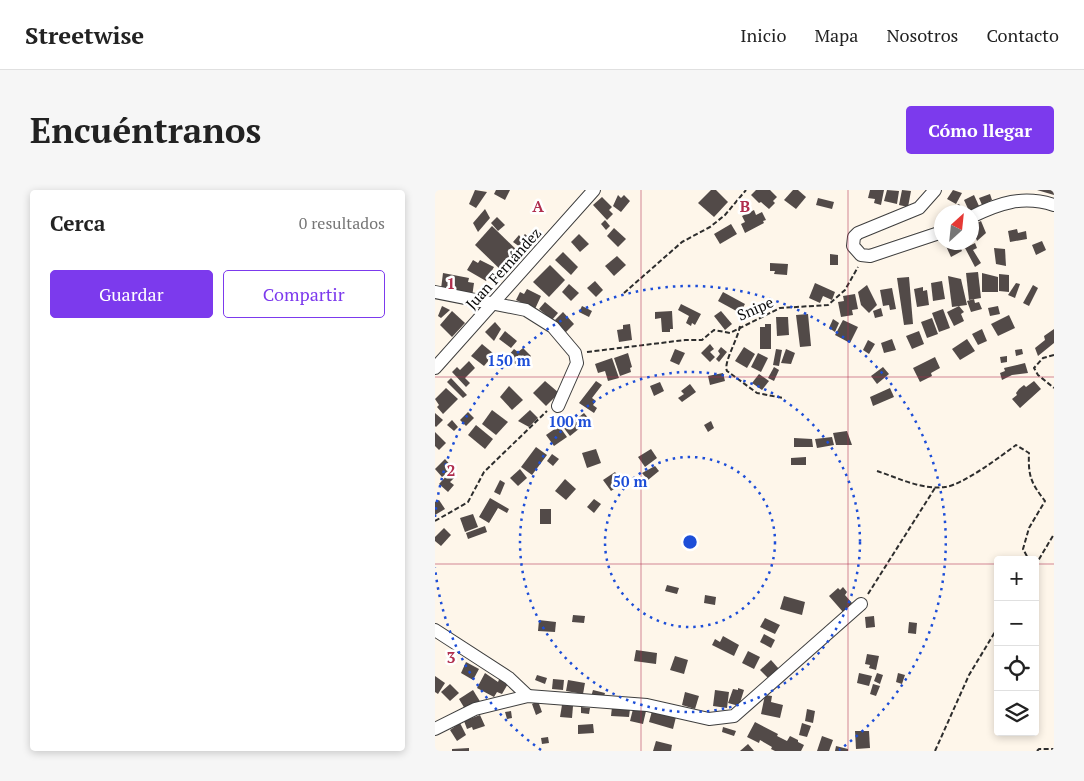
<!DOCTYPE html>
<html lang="es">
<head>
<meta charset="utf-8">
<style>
  body { margin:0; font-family:"PT Serif",serif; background:#f6f6f6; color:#222 }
  .controls { position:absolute; right:15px; bottom:15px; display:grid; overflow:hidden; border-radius:5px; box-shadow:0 2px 8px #0003 }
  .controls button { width:45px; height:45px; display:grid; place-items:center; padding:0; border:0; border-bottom:1px solid #e0e0e0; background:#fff; color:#222; font:25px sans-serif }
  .compass { position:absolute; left:499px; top:15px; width:45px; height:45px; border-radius:50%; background:#fff; box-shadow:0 2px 8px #0003; rotate:27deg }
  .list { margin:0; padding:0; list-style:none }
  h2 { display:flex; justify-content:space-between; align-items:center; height:65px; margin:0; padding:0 20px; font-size:21px }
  h2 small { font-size:16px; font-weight:400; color:#767676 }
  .actions { display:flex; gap:10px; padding:15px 20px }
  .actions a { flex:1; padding:11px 0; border:1px solid #7c3aed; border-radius:5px; text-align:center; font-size:18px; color:#7c3aed }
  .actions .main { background:#7c3aed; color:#fff }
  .icon { flex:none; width:28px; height:28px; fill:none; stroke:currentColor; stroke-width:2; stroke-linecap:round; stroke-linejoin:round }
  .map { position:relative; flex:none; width:619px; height:561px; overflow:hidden; border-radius:5px }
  header { display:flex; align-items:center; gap:30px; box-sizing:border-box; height:70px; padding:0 25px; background:#fff; border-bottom:1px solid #e0e0e0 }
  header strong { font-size:24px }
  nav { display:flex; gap:28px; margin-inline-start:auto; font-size:18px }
  .intro { display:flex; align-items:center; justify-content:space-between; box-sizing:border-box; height:120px; padding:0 30px }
  h1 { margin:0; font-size:35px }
  .button { padding:12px 22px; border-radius:5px; background:#7c3aed; color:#fff; font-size:18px; font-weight:700 }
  main { display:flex; gap:30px; padding:0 30px }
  aside { flex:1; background:#fff; border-radius:5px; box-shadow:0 2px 8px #0003 }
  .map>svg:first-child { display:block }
  .building { fill:#524a48 }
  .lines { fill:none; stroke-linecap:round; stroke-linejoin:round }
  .minor-casing { stroke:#3e3e3e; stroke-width:14 }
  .path { stroke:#2d2d2d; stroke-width:2; stroke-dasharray:5 2.5; stroke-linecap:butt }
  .minor { stroke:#fff; stroke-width:12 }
  .grid { fill:none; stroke:#b02d4d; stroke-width:1; stroke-opacity:0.55 }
  .ring { fill:none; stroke:#1d4ed8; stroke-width:2.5; stroke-dasharray:2.5 5 }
  .labels { text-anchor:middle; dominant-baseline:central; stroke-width:5; stroke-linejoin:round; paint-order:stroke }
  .street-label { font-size:15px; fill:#0b0b0b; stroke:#fff }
  .grid-label { font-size:16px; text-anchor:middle; font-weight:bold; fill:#b02d4d; stroke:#fff; stroke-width:5; stroke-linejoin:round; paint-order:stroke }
  .centre { fill:#1d4ed8; stroke:#fff; stroke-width:2.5 }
  .ring-label { font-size:15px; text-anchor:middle; font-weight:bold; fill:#1d4ed8; stroke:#fff; stroke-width:5; stroke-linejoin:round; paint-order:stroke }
</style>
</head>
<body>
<header>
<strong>Streetwise</strong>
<nav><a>Inicio</a><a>Mapa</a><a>Nosotros</a><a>Contacto</a></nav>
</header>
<div class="intro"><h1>Encuéntranos</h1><a class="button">Cómo llegar</a></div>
<main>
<aside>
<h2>Cerca<small>0 resultados</small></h2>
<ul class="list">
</ul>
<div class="actions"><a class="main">Guardar</a><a>Compartir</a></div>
</aside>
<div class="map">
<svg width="619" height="561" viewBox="0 0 619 561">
  <rect width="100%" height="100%" fill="#fef6ea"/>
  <g class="building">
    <path d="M40,0l12,2 -11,16 -7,-4z"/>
    <path d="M61,0h14l-5,10 -11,-6z"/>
    <path d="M276,0h5l12,12 -14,15 -16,-14z"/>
    <path d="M321,0h14l7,7 -4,4 2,2 -6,6 -8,-7 -2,1 -8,-8z"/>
    <path d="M358,0h5l8,7 -10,12 -12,-9z"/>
    <path d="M435,0h14l-3,15 -7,-2 1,-4 -7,-1z"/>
    <path d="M452,0l12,1 -2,13 -13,-3z"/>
    <path d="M467,0l9,1 -3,16 -9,-2z"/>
    <path d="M518,0l9,3 -6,11 -9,-5z"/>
    <path d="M602,0h17v5z"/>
    <path d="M555,4l2,6 -10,5 -3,-7z"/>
    <path d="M183,5l3,3 3,-3 6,6 -9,11 -8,-6z"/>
    <path d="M539,5l5,11 -10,5 -5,-11z"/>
    <path d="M167,7l10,10 -3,3 4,4 -6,6 -14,-15z"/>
    <path d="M383,8l16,4 -2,7 -16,-4z"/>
    <path d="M524,14l6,8h-15l6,-2 -1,-4z"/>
    <path d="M50,19l5,9 -12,14 -5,-9z"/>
    <path d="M319,20l2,5 6,-3 4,8 -3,1 1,2 -19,10 -4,-9 4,-2 -3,-6z"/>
    <path d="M62,27l8,8 -7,6 -7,-8z"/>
    <path d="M170,30l5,6 -4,4 -5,-6z"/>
    <path d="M546,31l5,12 -9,8 -6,-15z"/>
    <path d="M296,34l6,10 -17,10 -6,-10z"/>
    <path d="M57,36l32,31 -18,18 -31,-30z"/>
    <path d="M179,38l12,11 -8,8 -11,-11z"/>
    <path d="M582,39l1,4 8,-2 1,8 -17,3 -2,-11z"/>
    <path d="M90,44l10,9 -8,9 -14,-10 6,-7 2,3z"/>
    <path d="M144,44l10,10 -9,8 -9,-10z"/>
    <path d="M607,51l4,9 -10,5 -4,-10z"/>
    <path d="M519,52h4l4,9 -11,6 -5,-11z"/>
    <path d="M540,53l2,5 -4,2 8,13 -6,4 -10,-19z"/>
    <path d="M559,58l11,1 1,17 -10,-2z"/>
    <path d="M128,62l15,15 -7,8 -16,-15z"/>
    <path d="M395,64l8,1v10h-8z"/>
    <path d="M182,66l9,9 -12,11 -9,-10z"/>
    <path d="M38,70l5,3 2,-3 14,7 -8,14 -19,-11z"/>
    <path d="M335,73l18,1 -1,11 -13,-1 1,-3h-5z"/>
    <path d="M115,75l15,15 -16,17 -16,-15z"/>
    <path d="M543,82l3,26 -12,2 -3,-27z"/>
    <path d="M8,83l26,5 -1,4 6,1 -2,14 -31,-8z"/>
    <path d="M547,83l16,4v15h-16z"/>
    <path d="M564,84l10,1v17l-10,-1z"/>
    <path d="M513,86l13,3 6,26 -15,2z"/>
    <path d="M474,87l4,47 -9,1 -7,-47z"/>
    <path d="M160,91l8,9 -7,7 -9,-9z"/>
    <path d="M507,91l3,18 -12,2 -2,-18z"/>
    <path d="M380,93l20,9 -3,8 -9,-4 -3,7 -11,-5z"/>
    <path d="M581,93l4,1 -5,14 -7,-3z"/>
    <path d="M134,94l10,9 -8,8 -9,-9z"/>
    <path d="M432,95l10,20 -8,8 -8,-8 -3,-13z"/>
    <path d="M598,95l5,3 -9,18 -6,-3z"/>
    <path d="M488,97v4l4,-1 2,15 -12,2 -3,-18z"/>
    <path d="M457,98l4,21 -6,1 -1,-5 -6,1 -3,-16z"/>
    <path d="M92,99l14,7 -6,13 -19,-9 4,-8 4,2z"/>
    <path d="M288,102l22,12 -5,9 -22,-12z"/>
    <path d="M420,104l3,15 -6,1 1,5 -12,2 -3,-15 6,-1 -1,-5z"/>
    <path d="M539,109l1,4 4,-1 3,7 -11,3 -4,-11z"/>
    <path d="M110,112l13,11 -6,7 -13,-11z"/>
    <path d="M246,114l20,10 -6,11 -3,-2 -1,3 -5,-3 3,-7 -11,-6z"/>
    <path d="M7,116l8,4 -9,8 -3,-2z"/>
    <path d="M147,116l10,5 -3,6 -10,-5z"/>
    <path d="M524,116l5,6 -3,2 3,7 -10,5 -7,-14z"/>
    <path d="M563,116l2,8 -10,2 -2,-8z"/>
    <path d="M446,118l2,8 -8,2 -2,-7z"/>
    <path d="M508,119l7,19 -11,4 -7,-19z"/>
    <path d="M17,121l13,12 -13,14 -12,-12z"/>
    <path d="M237,121l1,18h-3v3h-8l-1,-14 -6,1v-7z"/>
    <path d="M286,121l11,13 -7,6 -11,-14z"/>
    <path d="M128,122l11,12 -8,8 -11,-12z"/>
    <path d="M373,124l3,32 -11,1 -4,-32z"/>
    <path d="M574,125l6,13 -17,8 -7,-12z"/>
    <path d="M341,127h12l1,18 -12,1z"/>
    <path d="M497,128l6,16 -11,4 -6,-16z"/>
    <path d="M398,129l6,4 -4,9 -6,-4z"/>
    <path d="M408,130l15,7 -8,16 -15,-8z"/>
    <path d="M60,132l6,7 -7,12 -9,-9z"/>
    <path d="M195,134l2,16 -13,2 -2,-12 6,-1v-4z"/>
    <path d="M330,134h6v25h-11v-22h5z"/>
    <path d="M547,139l5,12 -9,4 -6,-11z"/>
    <path d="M619,139v14l-16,13 -3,-8 10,-8 -1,-4z"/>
    <path d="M70,141l12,10 -6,7 -12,-9z"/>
    <path d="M484,141l5,13 -12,5 -6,-13z"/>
    <path d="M457,149l4,11 -12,3 -3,-10z"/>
    <path d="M532,149l8,12 -15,9 -8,-11z"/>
    <path d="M433,150l7,4 -6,10 -6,-4z"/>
    <path d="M47,154l12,10 -10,12 -13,-10z"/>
    <path d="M275,154l4,5 -4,3 5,5 -5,5 -9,-9z"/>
    <path d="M286,157l6,5 -8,10 -3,-3 4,-5 -2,-3z"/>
    <path d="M309,157l11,7 -8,14 -12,-7z"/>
    <path d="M88,158l8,8 -12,12 -11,-12 6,-7 4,3z"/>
    <path d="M240,159l10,4 -6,12 -9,-4z"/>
    <path d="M341,159l6,1 -3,16 -6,-1z"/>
    <path d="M351,159l9,4 -4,11 -10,-1z"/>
    <path d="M587,159l1,5 -7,2 -1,-6z"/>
    <path d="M193,163l4,14 -2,1 1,4 -11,4 -6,-18z"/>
    <path d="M323,163l10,5 -7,14 -10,-5z"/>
    <path d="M572,166v6l-6,1 -1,-6z"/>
    <path d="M500,167l5,11 -9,5 1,3 -12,6 -7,-14z"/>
    <path d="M177,168l7,20 -11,3 -3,-10 -7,2 -3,-9z"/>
    <path d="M34,171l6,7 -10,10 5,5 -4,4 -14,-15 5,-5 3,3z"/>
    <path d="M590,173l3,10 -16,2 -10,5 -2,-7 5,-2 -1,-3z"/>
    <path d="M339,177l5,3 -5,11 -6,-3z"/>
    <path d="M448,177l6,7 -12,10 -6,-8z"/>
    <path d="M288,183l2,8 -15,4 -2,-9z"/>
    <path d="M324,184l10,7 -7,9 -10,-7z"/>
    <path d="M16,188l16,17 -4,3 -16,-16z"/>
    <path d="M110,191l14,12 -13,13 -13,-13z"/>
    <path d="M161,191l6,4 -10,13 4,3 -3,4 4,3 -3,5 -15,-10z"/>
    <path d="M599,191l7,8 -21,19 -8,-9 5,-4 -1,-2 3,-4 5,-4 2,2z"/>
    <path d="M225,192l4,9 -10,5 -4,-10z"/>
    <path d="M255,194l6,8 -14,10 -4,-4 6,-4 -3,-3z"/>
    <path d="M74,196l14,14 -11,10 -12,-13z"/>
    <path d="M11,198l12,11 -15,15 -6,-7 2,-2 -4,-6z"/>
    <path d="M455,198l4,9 -21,9 -3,-9z"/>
    <path d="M57,220l16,12 -12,13 -14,-11z"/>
    <path d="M95,220l8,8 -9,9 -11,-6z"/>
    <path d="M33,222l6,6 -8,8 -6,-6z"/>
    <path d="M0,223l8,7 -7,7 -1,-1z"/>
    <path d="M149,223l6,7 -20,16 -10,-13 11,-8 4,5z"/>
    <path d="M17,230l6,7 -4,4 -7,-6z"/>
    <path d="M276,231l3,7 -6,4 -4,-7z"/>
    <path d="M41,235l17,14 -8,10 -17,-14z"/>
    <path d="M124,236l8,11 -13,9 -8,-11z"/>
    <path d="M412,241l5,14h-16l-3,-12z"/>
    <path d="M0,242l11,11 -7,7 -4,-4z"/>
    <path d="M397,247l2,8 -17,3 -2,-9z"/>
    <path d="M359,248l18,1 1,8h-19z"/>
    <path d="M101,257l11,8 -15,20 -11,-8z"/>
    <path d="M161,259l5,14 -14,5 -5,-15z"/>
    <path d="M216,259l6,9 -12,9 -7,-10z"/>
    <path d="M117,264l7,5 -6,7 -6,-5z"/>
    <path d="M371,267v8h-15v-7z"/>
    <path d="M10,269l8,9 -11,9 -7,-8z"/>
    <path d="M220,276l4,5 -11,9 -6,-7z"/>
    <path d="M85,279l7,9 -9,8 -8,-8z"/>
    <path d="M16,281l5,5 -6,6 4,3 -6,7 -9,-8z"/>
    <path d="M180,282l8,11 -12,8 -8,-11z"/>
    <path d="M130,289l11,10 -10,11 -11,-9z"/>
    <path d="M65,290l5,3 -5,12 -6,-3z"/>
    <path d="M55,308l19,11 -2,4 -9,-5 -9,15 -10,-6z"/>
    <path d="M159,309l7,5 -7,9 -7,-6z"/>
    <path d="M4,310l6,9 -10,6v-13z"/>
    <rect x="105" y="319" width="11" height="15"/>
    <path d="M38,324l5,13 -13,5 -5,-14z"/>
    <path d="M50,336l2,6 -19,7 -2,-6z"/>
    <path d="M9,338l7,7 -10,11 -6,-5v-4z"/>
    <path d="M232,395l12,3 -2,6 -12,-3z"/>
    <path d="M408,397l4,5 -2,3 7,8 -9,9 -14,-16 9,-8 2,2z"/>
    <path d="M270,405l11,2 -1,8 -11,-2z"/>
    <path d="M349,406l21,6 -3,13 -22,-6z"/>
    <path d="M138,425l12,1 -1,7 -12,-1z"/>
    <path d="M439,426l1,11 -9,1 -1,-11z"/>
    <path d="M330,428l15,7 -5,9 -15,-7z"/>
    <path d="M104,430l17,2 -1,10 -17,-1z"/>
    <path d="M474,432l8,1 -1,11 -8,-1z"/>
    <path d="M329,444l11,6 -4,8 -11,-6z"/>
    <path d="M288,446l16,9 -5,11 -22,-11 3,-6 5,3z"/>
    <path d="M201,460l21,3 -1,11 -22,-3z"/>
    <path d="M313,461l12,6 -6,12 -12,-6z"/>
    <path d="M432,464l12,2 -3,14 -7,-2 1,-3 -5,-1z"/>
    <path d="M240,466l13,4 -4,14 -14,-4z"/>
    <path d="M336,470l8,9 -10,10 -9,-9z"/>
    <path d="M31,472l13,7 -6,11 -12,-7z"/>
    <path d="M50,483l13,9 2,-5 9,5 -7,12 -5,-2 -3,5 -17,-9z"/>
    <path d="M424,483l13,3 -3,10 -12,-3z"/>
    <path d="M442,483l6,2 -3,9 -6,-3z"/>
    <path d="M463,483l7,2 -3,9 -6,-2z"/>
    <path d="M102,485l10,3 -2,6 -10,-4z"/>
    <path d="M0,486l10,7 -7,11 -3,-2z"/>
    <path d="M118,489l11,1 -1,10 -11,-1z"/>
    <path d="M133,490l17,3 -2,11 -17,-3z"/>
    <path d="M15,494l9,9 -9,8 -9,-9z"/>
    <path d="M438,494l7,2 -4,10 -6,-2z"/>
    <path d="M303,498l6,2 -5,16 -11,-3 5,-14 5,1z"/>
    <path d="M38,500l8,13 -16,6 -6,-10z"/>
    <path d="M158,500l12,3 -2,7 -12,-3z"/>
    <path d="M280,500l14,2 -2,16 -14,-2z"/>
    <path d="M250,502l14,4 -4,13 -13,-4z"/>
    <path d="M330,505l7,1 -1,6 12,3 -3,13 -19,-4z"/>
    <path d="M103,511l4,11 -6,3 -4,-11z"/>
    <path d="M127,515l11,1 -1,12 -12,-1z"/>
    <path d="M146,517l9,1 -1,6 -8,-1z"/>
    <path d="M177,517l18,2 -1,8 -18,-1z"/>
    <path d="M198,519l13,2 -3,13 -13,-3z"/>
    <path d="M372,519l8,2 -2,12 -8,-2z"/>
    <path d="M76,521l1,7 -5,1 -2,-7z"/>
    <path d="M217,521l24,6 -3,12 -24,-7z"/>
    <path d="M45,525l5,11 -12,4 -1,-3 -5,2 -3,-8z"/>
    <path d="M320,532l23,12 -1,2 10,5 3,-5 8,4v2l6,3 -3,6h-26l-4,-2 1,-2 -12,-7 -1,3 -12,-6z"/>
    <path d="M25,533l6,12 -9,6 -7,-11z"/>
    <path d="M367,533l9,3 -4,11 -8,-2z"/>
    <path d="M158,534l1,9 -16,1v-9z"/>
    <path d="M288,537l13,4 -2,5 -12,-4z"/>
    <path d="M420,541h14l1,17 -14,1z"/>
    <path d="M387,546l11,4 -4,11h-12z"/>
    <path d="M113,547l1,6 -7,1 -1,-6z"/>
    <path d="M221,551l16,4 -1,6h-18z"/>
    <path d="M313,554l6,7h-14z"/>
    <path d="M401,556l12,3v2h-13z"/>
    <path d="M34,558v3h-17v-2z"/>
  </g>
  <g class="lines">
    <g class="minor-casing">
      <g id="minor">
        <path d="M500,0l-16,18 -61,25 -4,4 -1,9 8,9 9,1 72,-24"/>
        <path d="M536,27c28,-14 52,-22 83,-12"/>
        <path d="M0,102l91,18 27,17 22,26 2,10 -19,43"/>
        <path d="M0,178l159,-178"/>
        <path d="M0,440l74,48 19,18"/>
        <path d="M0,539l40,-20 53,-13 119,9 62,14 25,-3 127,-112"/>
      </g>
    </g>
    <g class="path">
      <path d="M189,103l58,-51 28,-15 15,-12 21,-25"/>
      <path d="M305,136c-2,13 -17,37 -13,45l30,22 26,5"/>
      <path d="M152,162l98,-12h17l12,-10 16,3 50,-25 48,-3 17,-15 13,-23"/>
      <path d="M619,165l-11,3 -9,10 4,7 16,13"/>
      <path d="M442,281c21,7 45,19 68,16 18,-2 56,-31 71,-42l13,8c-1,23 2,30 16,48l-16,27 -6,21 6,11"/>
      <path d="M0,331l33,-19 16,-30 63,-61"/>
      <path d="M600,376l19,-32"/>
      <path d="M433,404l67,-106"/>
      <path d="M500,561l34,-76 29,-48"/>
      <path d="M602,561l2,-2h15"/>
    </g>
    <use href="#minor" class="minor"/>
  </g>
  <path class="grid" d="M206,0v561M413,0v561M0,187h619M0,374h563M600,374h19"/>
  <g class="ring">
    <circle cx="255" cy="352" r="85"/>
    <circle cx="255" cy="352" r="170"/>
    <path d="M106 560A256 256 0 0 1 0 377M0 327A256 256 0 1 1 404 560"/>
  </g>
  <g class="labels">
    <g class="street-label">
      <text transform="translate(68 78) rotate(-48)">Juan Fernández</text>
      <text transform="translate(320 118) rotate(-24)">Snipe</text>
    </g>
  </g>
  <g class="grid-label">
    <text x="103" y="22">A</text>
    <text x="310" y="22">B</text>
    <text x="16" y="99">1</text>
    <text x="16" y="286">2</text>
    <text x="16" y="473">3</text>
  </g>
  <circle cx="255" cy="352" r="8" class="centre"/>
  <g class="ring-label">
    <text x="74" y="176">150 m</text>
    <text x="135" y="237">100 m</text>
    <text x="195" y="297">50 m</text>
  </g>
</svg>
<div class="controls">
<button>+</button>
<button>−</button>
<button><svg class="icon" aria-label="locate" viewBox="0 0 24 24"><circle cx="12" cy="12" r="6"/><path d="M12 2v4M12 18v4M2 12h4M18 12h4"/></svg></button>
<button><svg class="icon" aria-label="layers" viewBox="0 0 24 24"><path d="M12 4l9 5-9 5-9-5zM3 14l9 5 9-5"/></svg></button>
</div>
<svg class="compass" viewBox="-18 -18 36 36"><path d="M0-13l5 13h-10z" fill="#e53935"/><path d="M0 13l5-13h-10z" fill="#767676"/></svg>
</div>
</main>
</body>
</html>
